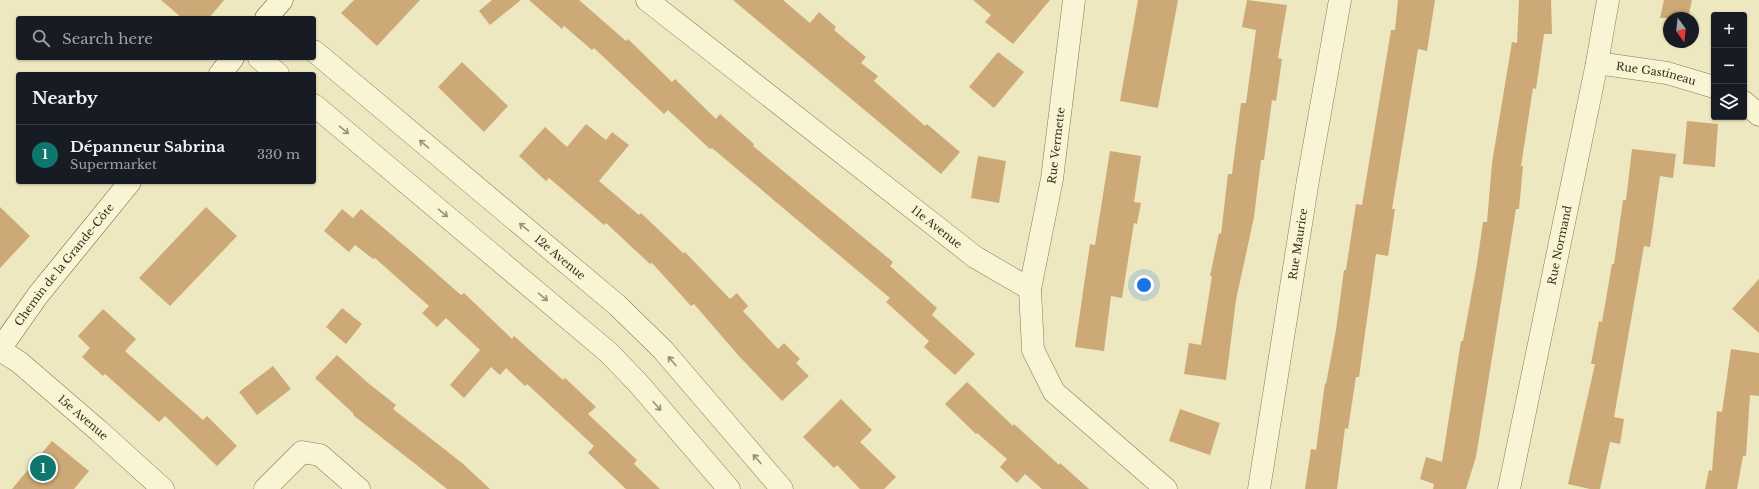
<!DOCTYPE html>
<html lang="en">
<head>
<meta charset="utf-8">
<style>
  body { margin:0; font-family:"Libre Baskerville",serif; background:#242831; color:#f1f3f6 }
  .controls { position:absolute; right:12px; top:12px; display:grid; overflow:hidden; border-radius:4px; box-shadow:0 1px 3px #0004 }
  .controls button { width:36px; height:36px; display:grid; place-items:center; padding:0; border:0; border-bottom:1px solid #363941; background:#171b24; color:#f1f3f6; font:20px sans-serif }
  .compass { position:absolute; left:1663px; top:12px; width:36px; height:36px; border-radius:50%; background:#171b24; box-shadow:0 1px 3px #0004; rotate:165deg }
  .you { position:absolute; left:1144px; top:285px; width:14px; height:14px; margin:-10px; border:3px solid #fff; border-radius:50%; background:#1a73e8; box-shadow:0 0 0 6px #1a73e833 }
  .badge { display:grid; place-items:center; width:26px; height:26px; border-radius:50%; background:#0f766e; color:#fff; font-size:13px; font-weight:700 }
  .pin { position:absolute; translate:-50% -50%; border:2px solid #fff; box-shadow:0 1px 4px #0006 }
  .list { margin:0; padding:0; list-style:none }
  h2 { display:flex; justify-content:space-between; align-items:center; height:52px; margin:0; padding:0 16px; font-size:17px }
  h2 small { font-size:13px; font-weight:400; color:#9ea1a6 }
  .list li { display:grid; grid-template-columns:26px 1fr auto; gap:12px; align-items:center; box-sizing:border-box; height:60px; padding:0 16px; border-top:1px solid #363941 }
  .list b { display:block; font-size:15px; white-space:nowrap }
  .list p { margin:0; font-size:13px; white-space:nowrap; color:#9ea1a6 }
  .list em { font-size:13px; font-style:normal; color:#9ea1a6 }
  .icon { flex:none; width:22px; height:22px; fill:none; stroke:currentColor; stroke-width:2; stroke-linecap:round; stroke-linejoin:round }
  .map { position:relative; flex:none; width:1759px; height:489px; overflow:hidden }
  .search { position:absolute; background:#171b24; box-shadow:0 1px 3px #0004; left:16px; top:16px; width:300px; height:44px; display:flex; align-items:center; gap:10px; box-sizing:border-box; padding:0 14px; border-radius:4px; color:#9ea1a6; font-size:15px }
  .panel { position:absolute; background:#171b24; box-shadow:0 1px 3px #0004; left:16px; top:72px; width:300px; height:112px; border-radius:4px }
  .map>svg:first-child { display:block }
  .building { fill:#cca976 }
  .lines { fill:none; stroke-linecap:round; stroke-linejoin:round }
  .street-casing { stroke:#877958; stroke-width:23 }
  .secondary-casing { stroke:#695a3b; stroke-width:23 }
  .street { stroke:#f9f4d3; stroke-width:22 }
  .secondary { stroke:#f9f4d3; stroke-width:22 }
  .oneway { stroke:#989178 }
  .labels { text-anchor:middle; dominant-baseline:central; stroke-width:4; stroke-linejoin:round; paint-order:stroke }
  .street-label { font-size:11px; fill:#362e1d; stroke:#f5f1d0 }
</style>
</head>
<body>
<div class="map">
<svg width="1759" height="489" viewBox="0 0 1759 489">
  <rect width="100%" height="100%" fill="#eee8c0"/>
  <g class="building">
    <path d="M161,0h63l-15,18h-27z"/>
    <path d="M354,0h66l-43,46 -36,-33z"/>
    <path d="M492,0h29l-31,25 -11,-14z"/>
    <path d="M529,0h50l47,41 2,-2 44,43 3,-3 41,40 4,-5 34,30 -1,2 140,116 -3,4 47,42 -5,7 43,39 -20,21 -31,-28 5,-6 -43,-39 4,-4 -178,-150 -2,1 -42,-39 -4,4 -70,-66 -2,2 -28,-24 -2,3z"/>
    <path d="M733,0h50l27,23 9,-11 17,15 -2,3 32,27 -5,6 17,13 -4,5 51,45 2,-2 33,28 -19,22z"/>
    <path d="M973,0h77l-37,44 -28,-22 6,-7z"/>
    <path d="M1138,0h40l-20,108 -38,-7z"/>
    <path d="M1247,0l40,5 -9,53 4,1 -6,42 -4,-1 -8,60h-3l-7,57 -18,83 -10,80 -42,-6 5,-31 12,2 11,-69h-2l9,-43 2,1 7,-60h4l9,-71h5l10,-73 -14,-3z"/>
    <path d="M1398,0h37l-8,51 -9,-2 -26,160h3l-7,47 -12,-2 -17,123h-3l-8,52 -3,-1 -8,61h-32l6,-40 5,1 9,-67 1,1 10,-54 8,-60h2l10,-66 6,1 29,-175h4z"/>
    <path d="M1519,0h32l1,34h-8l-8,55 -3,-1 -12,78h2l-4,43h-3l-40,248 -10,32h-33l1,-5 -14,-5 6,-22 16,5 19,-121h2l14,-77 6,-42h4l5,-59 20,-121 5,1z"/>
    <path d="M1664,0h28l-4,18h-28z"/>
    <path d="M998,52l26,20 -30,36 -25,-21z"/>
    <path d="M462,62l46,44 -24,26 -46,-45z"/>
    <path d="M1687,121l31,3 -3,43 -32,-3z"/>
    <path d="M586,124l20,16 6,-8 17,13 -30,36 40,34 2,-2 42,40 2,-1 45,47 7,-6 11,13 -5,5 35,38 6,-6 16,16 -4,4 13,13 -27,25 -44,-46 -44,-51 -3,2 -39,-43 -2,1 -44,-41 -2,2 -55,-47 -3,3 -27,-25 26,-29 22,20z"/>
    <path d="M1632,149l44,5 -3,24 -13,-2 -10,71 -6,-1 -30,171 10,2 -4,25 -10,-2 -10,47h-10l-22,-5 27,-120h-4l8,-43 3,1 10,-58h2l9,-64h3z"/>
    <path d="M1110,151l31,5 -7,46 7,1 -4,21 -3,-1 -12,75 -11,-2 -7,55 -29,-4 15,-103 5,1z"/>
    <path d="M978,156l28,5 -7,42 -28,-5z"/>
    <path d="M0,207l30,29 -30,32z"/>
    <path d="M206,207l31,29 -67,70 -31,-28z"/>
    <path d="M342,209l11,9 8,-9 51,43 49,43 3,-2 48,46 2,-3 49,44 2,-2 31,29 -8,7 49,46 -3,4 26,25h-34l-38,-36 6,-7 -67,-62 -2,2 -19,-18 -6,7 -9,-8 -27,31 -14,-13 30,-35 -34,-32 -9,9 -15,-14 7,-7 -54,-48 -2,1 -18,-14 -6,7 -25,-21z"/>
    <path d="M1759,279v54l-27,-24z"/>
    <path d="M342,308l20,16 -16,20 -20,-17z"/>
    <path d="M103,309l33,30 -11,12 78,69 4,-4 30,30 -20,20 -52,-50 -6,6 -54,-48 -2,2 -21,-19 8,-9 -12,-12z"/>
    <path d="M1731,349l28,4v43l-9,-1 -4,61h-3l-6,33h-32l4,-19 3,1 5,-60 5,1z"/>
    <path d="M337,355l31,28 28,22 -3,4 69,54 28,26h-43l-94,-74 1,-1 -39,-36z"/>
    <path d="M273,366l18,23 -34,26 -18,-23z"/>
    <path d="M967,382l46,44 1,-2 45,41 1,-2 29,26h-47l-17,-15 -8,9 -17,-16 7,-8 -30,-26 -1,1 -31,-30z"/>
    <path d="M841,399l31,31 -12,12 36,35 -12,12h-24l-23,-24 -3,3 -31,-31z"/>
    <path d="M1180,409l40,14 -10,32 -41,-14z"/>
    <path d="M52,441l37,30 -15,18h-62z"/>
  </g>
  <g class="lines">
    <g class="street-casing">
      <g id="street">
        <path id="s1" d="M647,0l328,257 55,32 3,61 21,42 112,97"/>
        <path id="s2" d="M314,51l303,254 46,45 119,139"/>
        <path d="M259,58l19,16"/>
        <path id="s3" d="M1597,63l70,10 47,14"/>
        <path d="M1744,102l15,13"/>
        <path d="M314,105l294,247 30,31 91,106"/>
        <path id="s4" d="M1030,289l22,-110 22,-179"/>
        <path id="s5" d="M0,350l19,12 80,69 64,58"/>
        <path d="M265,489l37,-37 18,3 39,34"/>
        <path id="s6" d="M1259,489l49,-309 32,-180"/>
        <path id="s7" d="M1509,489l88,-426 11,-63"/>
      </g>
    </g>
    <g class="secondary-casing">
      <g id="secondary">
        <path d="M266,18l16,-18"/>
        <path d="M220,74l13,-16"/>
        <path id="s8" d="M0,349l38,-54 92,-113"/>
      </g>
    </g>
    <use href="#street" class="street"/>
    <use href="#secondary" class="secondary"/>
  </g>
  <defs><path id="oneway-shaft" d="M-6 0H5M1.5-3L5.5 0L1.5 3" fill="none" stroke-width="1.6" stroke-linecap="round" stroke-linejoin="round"/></defs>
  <g class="oneway">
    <use href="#oneway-shaft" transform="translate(344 130) rotate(40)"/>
    <use href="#oneway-shaft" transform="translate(424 144) rotate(-140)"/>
    <use href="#oneway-shaft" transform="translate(443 213) rotate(40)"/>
    <use href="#oneway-shaft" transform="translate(524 227) rotate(-140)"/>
    <use href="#oneway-shaft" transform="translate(543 297) rotate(40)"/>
    <use href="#oneway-shaft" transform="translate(672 361) rotate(-131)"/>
    <use href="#oneway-shaft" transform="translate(657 406) rotate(49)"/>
    <use href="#oneway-shaft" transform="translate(757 459) rotate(-131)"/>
  </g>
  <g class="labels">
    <g class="street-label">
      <text stroke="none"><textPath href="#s3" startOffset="60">Rue Gastineau</textPath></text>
      <text stroke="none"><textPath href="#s4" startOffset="146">Rue Vermette</textPath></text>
      <text stroke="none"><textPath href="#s1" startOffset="368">11e Avenue</textPath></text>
      <text stroke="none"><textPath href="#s6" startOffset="248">Rue Maurice</textPath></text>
      <text stroke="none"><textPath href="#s7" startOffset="249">Rue Normand</textPath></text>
      <text stroke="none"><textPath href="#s2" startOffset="321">12e Avenue</textPath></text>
      <text stroke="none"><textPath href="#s8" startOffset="106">Chemin de la Grande-Côte</textPath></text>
      <text stroke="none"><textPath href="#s5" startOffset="107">15e Avenue</textPath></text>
    </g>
  </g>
</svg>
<div class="controls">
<button>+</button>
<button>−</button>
<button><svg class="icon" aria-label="layers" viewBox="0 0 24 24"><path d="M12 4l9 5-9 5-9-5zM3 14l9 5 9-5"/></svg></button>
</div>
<svg class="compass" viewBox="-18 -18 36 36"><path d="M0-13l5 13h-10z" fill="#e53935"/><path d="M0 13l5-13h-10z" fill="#9ea1a6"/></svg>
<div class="you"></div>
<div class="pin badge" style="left:43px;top:468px">1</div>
<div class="search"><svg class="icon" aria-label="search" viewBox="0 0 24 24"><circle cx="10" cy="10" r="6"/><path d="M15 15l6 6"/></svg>Search here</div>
<section class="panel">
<h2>Nearby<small></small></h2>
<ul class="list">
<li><span class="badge">1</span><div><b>Dépanneur Sabrina</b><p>Supermarket</p></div><em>330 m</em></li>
</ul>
</section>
</div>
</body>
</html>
